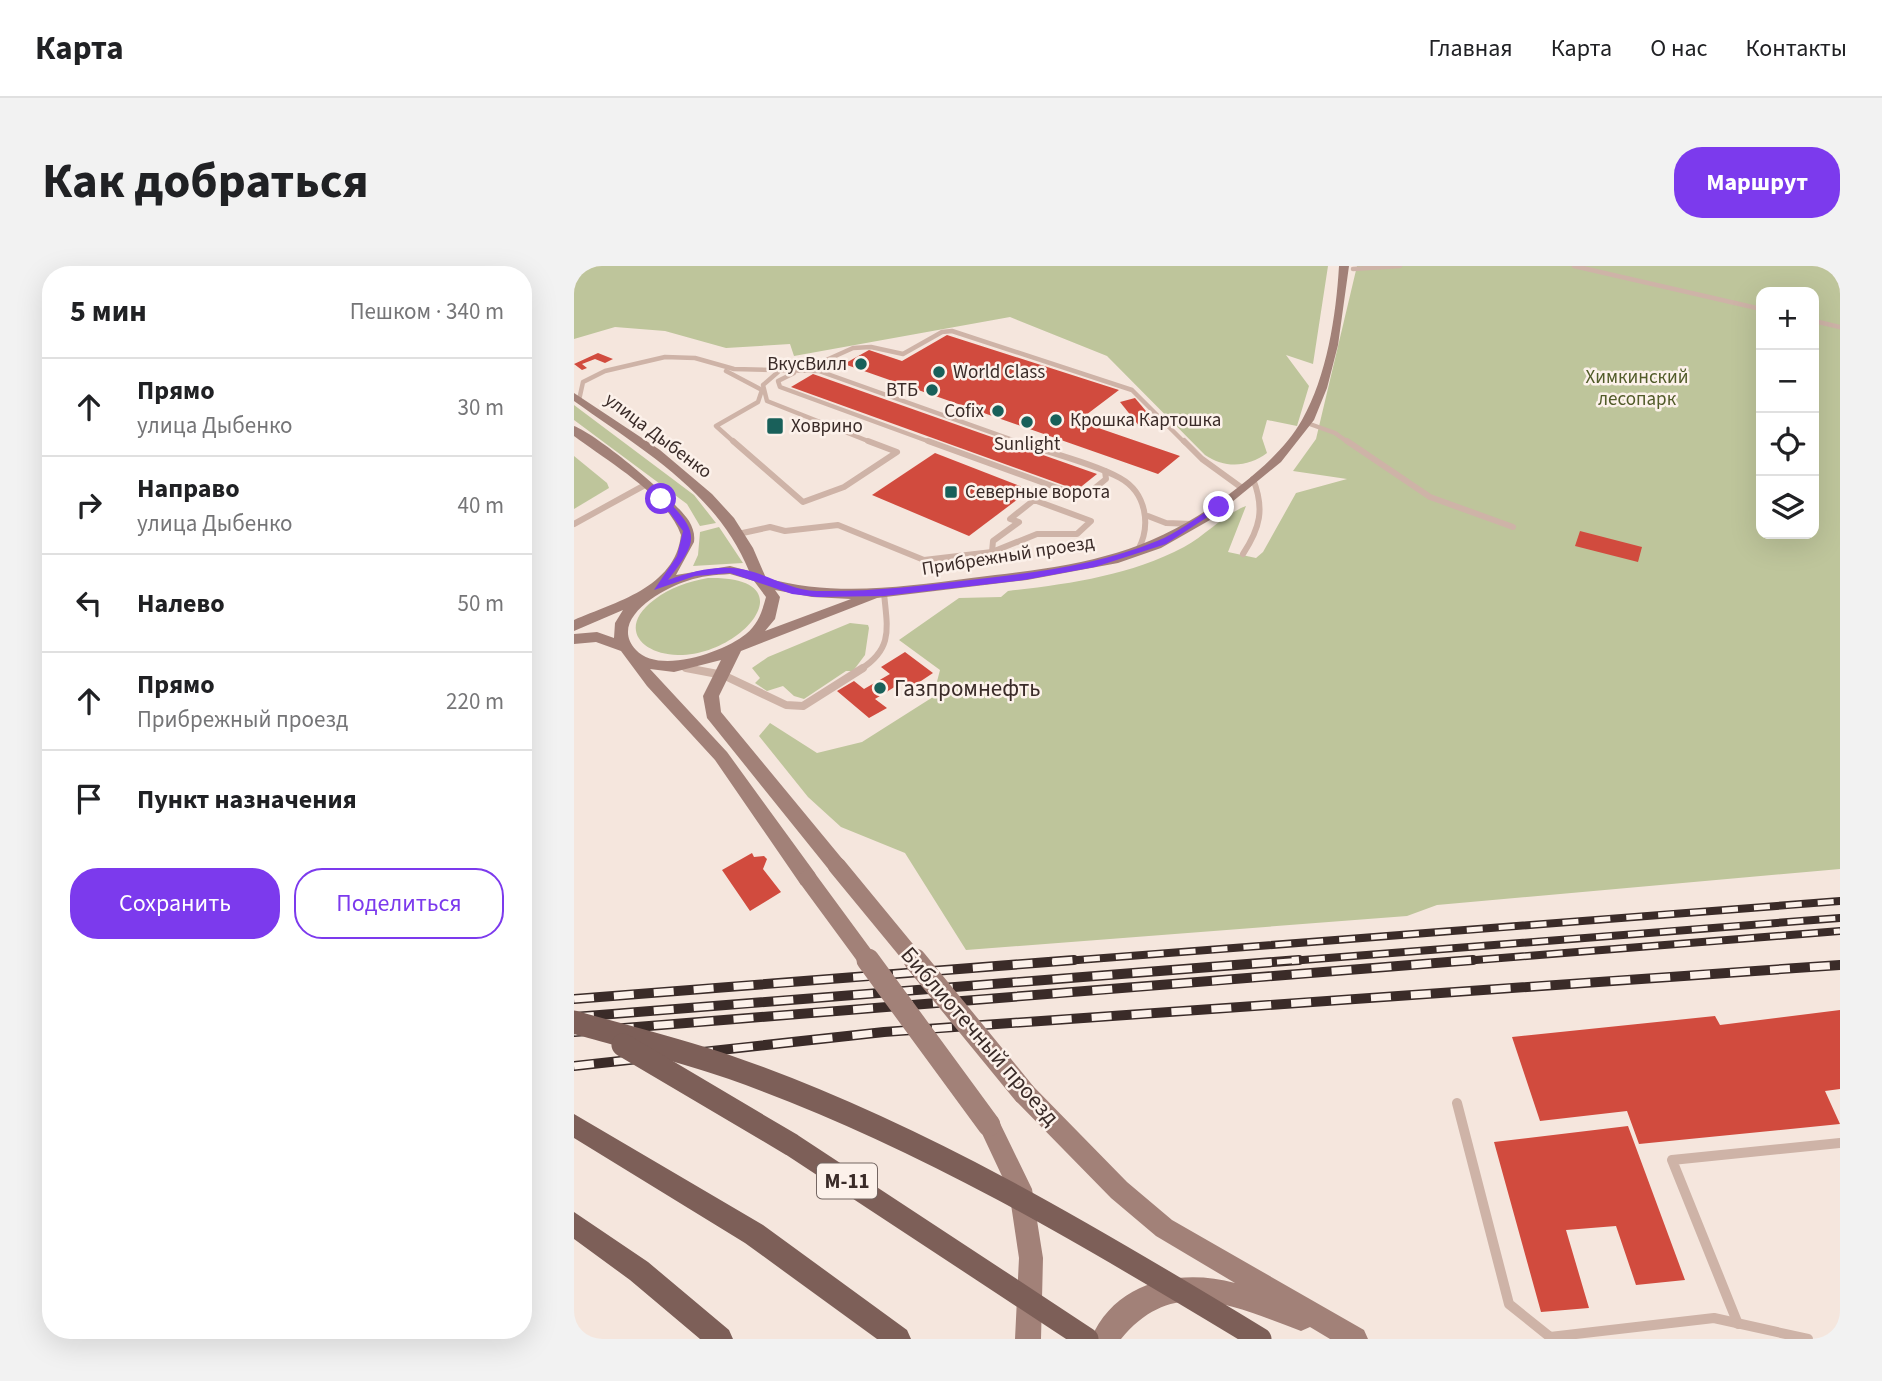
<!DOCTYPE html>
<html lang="ru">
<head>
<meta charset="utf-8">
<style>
  body { margin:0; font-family:"Source Sans 3",sans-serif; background:#f2f2f2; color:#202124 }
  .controls { position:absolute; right:21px; top:21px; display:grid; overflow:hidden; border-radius:14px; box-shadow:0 7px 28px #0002 }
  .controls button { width:63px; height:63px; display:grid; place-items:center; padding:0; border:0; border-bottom:2px solid #e0e0e0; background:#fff; color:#202124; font:35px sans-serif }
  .stop { position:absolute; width:21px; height:21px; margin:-16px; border:5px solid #7c3aed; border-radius:50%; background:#fff }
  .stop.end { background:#7c3aed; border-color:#fff; box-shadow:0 2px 7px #0008 }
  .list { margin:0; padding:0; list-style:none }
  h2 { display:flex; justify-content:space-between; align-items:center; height:91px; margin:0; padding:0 28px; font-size:30px }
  h2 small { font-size:23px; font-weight:400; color:#757577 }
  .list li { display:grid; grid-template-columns:46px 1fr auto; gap:21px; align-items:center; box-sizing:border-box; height:98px; padding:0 28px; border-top:2px solid #e0e0e0 }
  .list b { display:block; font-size:26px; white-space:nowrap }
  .list p { margin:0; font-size:23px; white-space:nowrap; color:#757577 }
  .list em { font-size:23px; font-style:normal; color:#757577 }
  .actions { display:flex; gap:14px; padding:21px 28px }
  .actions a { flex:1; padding:16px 0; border:2px solid #7c3aed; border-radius:28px; text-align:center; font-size:24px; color:#7c3aed }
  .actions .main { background:#7c3aed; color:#fff }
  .icon { flex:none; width:38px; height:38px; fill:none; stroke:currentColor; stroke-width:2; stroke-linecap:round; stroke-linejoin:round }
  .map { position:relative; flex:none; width:1266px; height:1073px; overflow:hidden; border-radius:28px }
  header { display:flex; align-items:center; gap:42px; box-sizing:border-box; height:98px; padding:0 35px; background:#fff; border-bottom:2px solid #e0e0e0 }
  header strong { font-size:33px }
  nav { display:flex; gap:38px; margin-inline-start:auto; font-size:24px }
  .intro { display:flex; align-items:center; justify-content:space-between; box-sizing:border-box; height:168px; padding:0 42px }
  h1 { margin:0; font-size:49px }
  .button { padding:18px 32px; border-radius:28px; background:#7c3aed; color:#fff; font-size:24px; font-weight:700 }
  main { display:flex; gap:42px; padding:0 42px }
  aside { flex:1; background:#fff; border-radius:28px; box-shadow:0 7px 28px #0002 }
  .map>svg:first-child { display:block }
  .green { fill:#bec59b; fill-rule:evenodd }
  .building { fill:#d14b3e }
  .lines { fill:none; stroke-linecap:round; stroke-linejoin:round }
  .lane-far3 { stroke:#ceb3a7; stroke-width:4.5 }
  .lane-far2 { stroke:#ceb3a7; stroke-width:6 }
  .lane-far1 { stroke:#ceb3a7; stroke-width:8 }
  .lane { stroke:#ceb3a7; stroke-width:10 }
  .secondary { fill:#a28178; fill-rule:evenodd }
  .primary { fill:#7d5f58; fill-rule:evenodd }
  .rail-far1-casing { stroke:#3a2b28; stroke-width:8 }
  .rail-casing { stroke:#3a2b28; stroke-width:10 }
  .rail-far1 { stroke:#fcf1ea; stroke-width:5; stroke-dasharray:16; stroke-linecap:butt }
  .rail { stroke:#fcf1ea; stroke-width:7; stroke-dasharray:20; stroke-linecap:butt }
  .secondary-bridge-far1 { stroke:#a28178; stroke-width:18 }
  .secondary-bridge { stroke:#a28178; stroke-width:23 }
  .primary-bridge { stroke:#7d5f58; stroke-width:23 }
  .route { fill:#7c3aed }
  .poi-dot { fill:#19605a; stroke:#fcf1ea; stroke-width:2.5 }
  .labels { text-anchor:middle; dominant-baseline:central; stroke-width:5; stroke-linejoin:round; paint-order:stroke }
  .far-poi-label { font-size:19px; fill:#3a2b28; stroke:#fcf1ea; text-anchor:start }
  .far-park-label { font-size:19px; fill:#515b29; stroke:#fcf1ea }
  .far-street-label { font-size:19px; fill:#3a2b28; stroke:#fcf1ea }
  .shield { fill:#fcf1ea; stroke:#746662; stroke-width:2 }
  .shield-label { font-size:21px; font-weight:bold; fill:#3a2b28 }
  .poi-label { font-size:23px; fill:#3a2b28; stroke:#fcf1ea; text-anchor:start }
  .street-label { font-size:23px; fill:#3a2b28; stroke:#fcf1ea }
</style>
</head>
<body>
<header>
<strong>Карта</strong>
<nav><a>Главная</a><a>Карта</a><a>О нас</a><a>Контакты</a></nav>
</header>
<div class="intro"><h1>Как добраться</h1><a class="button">Маршрут</a></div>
<main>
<aside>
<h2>5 мин<small>Пешком · 340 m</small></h2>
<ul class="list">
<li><svg class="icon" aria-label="ahead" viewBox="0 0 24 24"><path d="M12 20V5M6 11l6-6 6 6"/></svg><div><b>Прямо</b><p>улица Дыбенко</p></div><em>30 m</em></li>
<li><svg class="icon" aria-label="right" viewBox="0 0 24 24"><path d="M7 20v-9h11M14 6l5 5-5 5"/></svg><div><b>Направо</b><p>улица Дыбенко</p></div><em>40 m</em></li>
<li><svg class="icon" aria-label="left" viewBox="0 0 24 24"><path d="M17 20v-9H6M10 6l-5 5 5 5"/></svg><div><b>Налево</b></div><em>50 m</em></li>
<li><svg class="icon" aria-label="ahead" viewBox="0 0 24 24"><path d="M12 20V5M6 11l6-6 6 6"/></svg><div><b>Прямо</b><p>Прибрежный проезд</p></div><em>220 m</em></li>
<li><svg class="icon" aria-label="arrive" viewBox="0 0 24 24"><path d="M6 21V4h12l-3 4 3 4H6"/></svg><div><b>Пункт назначения</b></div></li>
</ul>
<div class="actions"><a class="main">Сохранить</a><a>Поделиться</a></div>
</aside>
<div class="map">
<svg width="1266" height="1073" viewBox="0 0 1266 1073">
  <rect width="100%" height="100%" fill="#f5e6dd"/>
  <g class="green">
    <path d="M0,0h754l-15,98 -27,-9 23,31 -12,40 -30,-6 -5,18 5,15c-19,14 -41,16 -62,2l-98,-99 -97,-39 -216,39 -4,-12 -64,4 -61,-17 -50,-4 -41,12z"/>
    <path d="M783,0h483v603l-403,36 -30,11 -441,34 -61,-97 -64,-26 -33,-30 -49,-61 11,-13 47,30 45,-11 71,-45 7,-27 -41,-30 60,-42 42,-1 7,-6c60,-7 121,-15 176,-44 21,-11 40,-33 62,-41l-18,46 28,6 7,-6 33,-59 51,-14 -54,-8 23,-32zM1187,26h53v242h-53z"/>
    <path d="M0,139l120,90 22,28 -16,3 -13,-22 -113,-84z"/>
    <path d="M0,190l33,27 2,5 -35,21z"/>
    <path d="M145,261l24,36 -50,3 5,-11 2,-23z"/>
    <path d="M134,312c101,-2 35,78 -30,77 -38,-1 -60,-28 -24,-55 16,-13 34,-18 54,-22z"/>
    <path d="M276,357l18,2 1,3 -4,27 -12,16h-7l-42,28 -10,-3 -11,-10 -16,5 -12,-8 5,-5 -8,-10 16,-11z"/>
  </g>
  <g class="building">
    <path d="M373,69l172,55 -41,31 102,35 -22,18 -314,-110 25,-14 33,11z"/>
    <path d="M24,87l15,6 -8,4 -10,-4 -13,5 5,4 -5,2 -8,-6z"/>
    <path d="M239,108l284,100 -20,16 -286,-103z"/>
    <path d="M561,132l21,25 -16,4 -20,-25z"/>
    <path d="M361,187l95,37 -61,46 -97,-41z"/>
    <path d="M1006,265l62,16 -4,15 -63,-16z"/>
    <path d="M331,386l28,21 -24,16 -8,-6 -26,16 12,9 -18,10 -32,-27 17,-10 10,8 26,-15 -9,-7z"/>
    <path d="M178,587l2,4 10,-1 3,3 -4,10 18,23 -31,19 -28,-41z"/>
    <path d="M1266,744v79l-15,2 15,33 -201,20 -12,-33 -87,10 -28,-84 203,-21 5,9z"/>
    <path d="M1054,860l57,154 -49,5 -20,-59 -50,4 23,78 -48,4 -47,-170z"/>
  </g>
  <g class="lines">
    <g class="lane-far3">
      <path d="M1000,0l187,43"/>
      <path d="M779,3l47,-3"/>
      <path d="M1240,55l26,6"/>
      <path d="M230,104l49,-22 18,-1 32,7 39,-22 10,-1 180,59 53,53"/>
      <path d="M152,105l36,19 -4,12 -42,24 19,17"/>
      <path d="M204,106l-15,13 4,16 106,42"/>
      <path d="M220,107l-16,8 2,6 153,56"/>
      <path d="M5,134l4,-18 22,-11 60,-14 30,1 39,11 85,2 202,72"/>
      <path d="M733,157l28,10 14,10"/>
    </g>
    <g class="lane-far2">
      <path d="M159,175l70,61 41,-15 53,-35 -29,-11"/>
      <path d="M354,175l149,54 13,-3 16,-13 -1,-8"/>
      <path d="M442,175c30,11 77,22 104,37 27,15 31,48 18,72"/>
      <path d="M610,175l18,18 40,29"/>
      <path d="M773,175l83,56 83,30"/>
      <path d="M460,234l57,21 -14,13h-40l-45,18 1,-11 26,-19 -9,-3z"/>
      <path d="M574,250l18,7 27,1"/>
      <path d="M0,258l71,-39"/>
      <path d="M164,268l32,-7 15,4 53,-6 86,35 68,-8"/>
      <path d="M669,288c17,-26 22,-45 10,-75"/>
      <path d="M104,400l17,3"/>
      <path d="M287,403c33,-21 26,-42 23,-76"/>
    </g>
    <path class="lane-far1" d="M112,402l37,7 63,30 17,1 60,-38"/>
    <g class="lane">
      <path d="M883,837l52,201 41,33 164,-19 94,21"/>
      <path d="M1164,1058l-66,-164 168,-17"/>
    </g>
    <g class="secondary">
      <path d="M765,0h10l-11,79 -11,43 -13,32 -33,42 -71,58 -49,28 -43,15 -91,17 -150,18 -136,53 -22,45 2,16 123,149 2,5 -2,5 -7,3 -7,-3 -123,-153 -4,-22 18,-36 -47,12 -24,-3 77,83 88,121 2,6 -2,6 -7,2 -7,-2 -86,-125 -68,-74 -26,-35 -25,-9 -22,2v-10l23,-2 17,6 1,-15 8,-13 -49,21v-11c41,-18 101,-32 107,-85 -14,-40 -74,-74 -107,-99v-10c24,9 101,73 115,95 4,7 6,13 5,21l-18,33 54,-9 19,5c-32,-79 -108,-122 -175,-170v-8l86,57 52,44 22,24 19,30 13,30c69,19 136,9 205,0 111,-13 180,-21 270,-93 23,-18 47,-40 61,-65 25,-44 34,-104 37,-154zM156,308l24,7 12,16c-4,15 -8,27 -20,37 -22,18 -87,41 -110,16 -29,-31 28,-62 51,-69 14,-5 28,-6 43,-7zM201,324l37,7 39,2 -86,32 10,-12 5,-22z"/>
      <path d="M450,816l8,3 95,97 45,38 192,110 4,9h-38l-20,-12 -9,4c-66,-24 -127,-57 -180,8h-30c24,-58 89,-71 144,-56l-79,-47 -45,-38 -95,-97 -3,-8 3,-8z"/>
      <path d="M415,848l8,3 35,72 11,69 -2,81h-26l4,-81 -10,-67 -31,-66 3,-8z"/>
    </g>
    <g class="primary">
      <path d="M0,848l189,111 144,105 4,9h-34l-132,-96 -171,-105z"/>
      <path d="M0,946l74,50 81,68 4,9h-33l-70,-59 -56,-41z"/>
    </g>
    <g class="rail-far1-casing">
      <g id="rail-far1">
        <path d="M478,696l788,-61"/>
        <path d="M703,696l563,-44"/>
        <path d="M877,696l389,-31"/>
      </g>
    </g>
    <g class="rail-casing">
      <g id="rail">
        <path d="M0,733l500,-39"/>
        <path d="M0,751l725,-57"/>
        <path d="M0,766l899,-72"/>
        <path d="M0,800l310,-34 956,-67"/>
      </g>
    </g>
    <use href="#rail-far1" class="rail-far1"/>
    <use href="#rail" class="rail"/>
    <g class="secondary-bridge-far1">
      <path d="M263,600l79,96"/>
      <path d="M234,613l61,83"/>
    </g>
    <g class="secondary-bridge">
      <path d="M294,694l121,165"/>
      <path d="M341,694l109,133"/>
    </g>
    <g class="primary-bridge">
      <path d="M0,756c52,15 107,28 158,46 186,65 360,169 528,271"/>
      <path d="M49,779l169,100 295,194"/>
    </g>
  </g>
  <path class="route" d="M84,231h6c36,36 35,43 4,83 25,-9 52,-16 78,-10 25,6 45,20 71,21 52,1 102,-5 153,-11 64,-7 128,-15 187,-39 21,-8 40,-24 59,-36l7,2 -57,37 -71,23 -71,13 -140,16 -67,1 -25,-3 -62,-21 -35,3 -41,14 23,-34 6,-25z"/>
  <g class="poi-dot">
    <circle cx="287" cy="98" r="7"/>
    <circle cx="365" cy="106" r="7"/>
    <circle cx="358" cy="124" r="7"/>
    <circle cx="424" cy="145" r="7"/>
    <circle cx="482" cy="154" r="7"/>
    <circle cx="453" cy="156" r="7"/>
    <rect x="192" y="151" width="18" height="18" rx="3.5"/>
    <rect x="370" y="219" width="14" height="14" rx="3.5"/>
    <circle cx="306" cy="422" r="7"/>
  </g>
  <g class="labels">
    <g class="far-poi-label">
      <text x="273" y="98" text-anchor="end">ВкусВилл</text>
      <text x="379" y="106">World Class</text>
      <text x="344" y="124" text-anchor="end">ВТБ</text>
      <text x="410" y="145" text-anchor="end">Cofix</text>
      <text x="496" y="154">Крошка Картошка</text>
      <text x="217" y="160">Ховрино</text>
      <text x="453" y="178" text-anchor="middle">Sunlight</text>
      <text x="391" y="226">Северные ворота</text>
    </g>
    <g class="far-park-label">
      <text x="1063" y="111">Химкинский<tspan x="1063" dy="22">лесопарк</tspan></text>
    </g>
    <g class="far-street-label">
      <text transform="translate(84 170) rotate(37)">улица Дыбенко</text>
      <text transform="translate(434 290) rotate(-9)">Прибрежный проезд</text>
    </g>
    <rect class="shield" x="243" y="897.5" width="60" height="35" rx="5"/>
    <g class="shield-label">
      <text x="273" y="915">М-11</text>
    </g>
    <g class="poi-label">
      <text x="320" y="422">Газпромнефть</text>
    </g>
    <g class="street-label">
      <text transform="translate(406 770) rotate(49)">Библиотечный проезд</text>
    </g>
  </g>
</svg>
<div class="controls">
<button>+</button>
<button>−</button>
<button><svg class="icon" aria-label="locate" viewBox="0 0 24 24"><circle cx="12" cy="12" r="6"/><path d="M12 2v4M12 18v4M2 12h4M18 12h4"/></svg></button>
<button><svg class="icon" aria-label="layers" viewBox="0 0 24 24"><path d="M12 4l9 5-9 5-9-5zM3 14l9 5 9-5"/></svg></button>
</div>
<div class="stop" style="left:87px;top:233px"></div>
<div class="stop end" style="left:645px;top:241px"></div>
</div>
</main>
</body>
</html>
